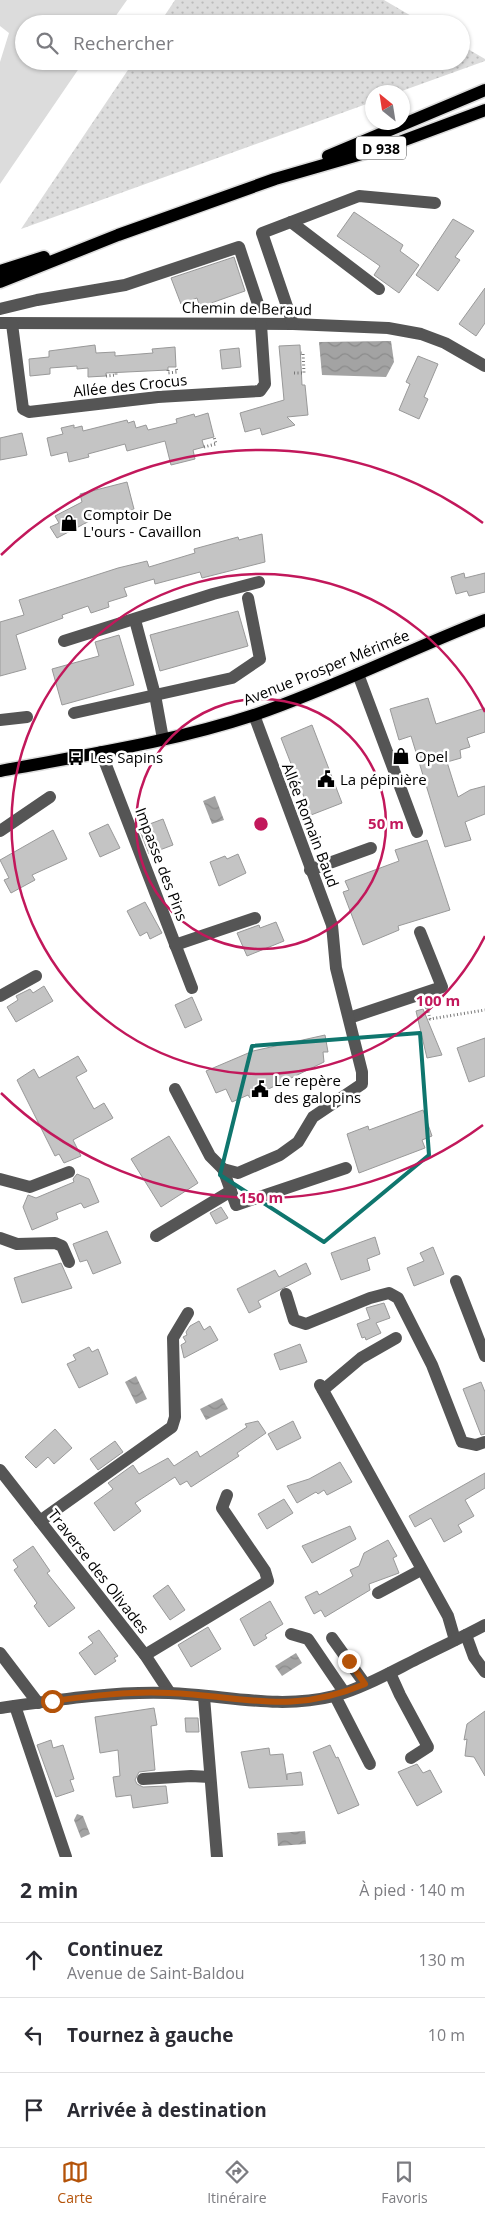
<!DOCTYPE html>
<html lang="fr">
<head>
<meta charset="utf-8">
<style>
  body { margin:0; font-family:"Open Sans",sans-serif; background:#f7f7f7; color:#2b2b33 }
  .compass { position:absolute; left:365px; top:85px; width:45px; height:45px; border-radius:50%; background:#fff; box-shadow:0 1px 4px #0004; rotate:330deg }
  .stop { position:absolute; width:15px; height:15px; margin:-11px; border:4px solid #b45309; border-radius:50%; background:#fff }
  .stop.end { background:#b45309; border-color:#fff; box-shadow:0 1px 5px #0008 }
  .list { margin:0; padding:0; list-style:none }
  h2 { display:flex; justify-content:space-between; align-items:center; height:65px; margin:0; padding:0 20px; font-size:21px }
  h2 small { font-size:16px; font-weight:400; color:#7c7c81 }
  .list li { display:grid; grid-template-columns:32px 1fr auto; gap:15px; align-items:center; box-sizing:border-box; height:75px; padding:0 20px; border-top:1px solid #e1e1e2 }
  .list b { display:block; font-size:19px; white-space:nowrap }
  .list p { margin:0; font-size:16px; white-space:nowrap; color:#7c7c81 }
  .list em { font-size:16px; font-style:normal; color:#7c7c81 }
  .icon { flex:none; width:28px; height:28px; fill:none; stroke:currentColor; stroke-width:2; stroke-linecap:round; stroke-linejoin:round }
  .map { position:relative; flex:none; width:485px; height:1857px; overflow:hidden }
  .search { position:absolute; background:#fff; box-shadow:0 1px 4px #0004; left:15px; right:15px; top:15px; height:55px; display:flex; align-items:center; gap:12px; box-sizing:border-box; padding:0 18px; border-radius:28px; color:#7c7c81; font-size:19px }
  .sheet { height:290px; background:#fff }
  nav { display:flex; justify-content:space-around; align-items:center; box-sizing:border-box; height:70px; border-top:1px solid #e1e1e2; background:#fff; font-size:14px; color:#7c7c81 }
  nav a { display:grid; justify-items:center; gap:2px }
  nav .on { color:#b45309 }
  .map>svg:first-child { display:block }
  .green { fill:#dcdcdc }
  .garden { fill:url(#garden-dots) }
  .water { fill:url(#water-waves) }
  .building { fill:#c4c4c4; stroke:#999 }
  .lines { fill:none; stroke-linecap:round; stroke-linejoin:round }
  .major-casing { stroke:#dbdbdb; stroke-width:15 }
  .path { stroke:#777; stroke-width:3; stroke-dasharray:1 2.5; stroke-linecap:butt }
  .minor { stroke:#555; stroke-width:12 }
  .major { stroke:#000; stroke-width:12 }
  .route { stroke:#b45309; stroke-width:6 }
  .marked { fill:none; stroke:#0f766e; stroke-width:4; stroke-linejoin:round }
  .ring { fill:none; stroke:#c2185b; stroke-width:2.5 }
  .labels { text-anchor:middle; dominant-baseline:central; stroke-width:5; stroke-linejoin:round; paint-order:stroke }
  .shield { fill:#fff; stroke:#4c4c4c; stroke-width:1 }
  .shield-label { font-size:14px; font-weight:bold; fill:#000 }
  .street-label { font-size:15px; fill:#000; stroke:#fff }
  .poi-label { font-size:15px; fill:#000; stroke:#fff; text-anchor:start }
  .centre { fill:#c2185b; stroke:#fff; stroke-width:2.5 }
  .ring-label { font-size:15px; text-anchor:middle; font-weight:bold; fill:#c2185b; stroke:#fff; stroke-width:5; stroke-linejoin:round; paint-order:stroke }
</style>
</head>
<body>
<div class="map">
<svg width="485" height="1857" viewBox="0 0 485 1857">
  <defs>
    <pattern id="garden-dots" width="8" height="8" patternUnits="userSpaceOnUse" patternTransform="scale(1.25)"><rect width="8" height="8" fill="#dcdcdc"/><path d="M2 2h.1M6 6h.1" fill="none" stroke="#bbb" stroke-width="1.8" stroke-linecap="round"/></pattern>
    <pattern id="water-waves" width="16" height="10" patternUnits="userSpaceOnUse" patternTransform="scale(1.25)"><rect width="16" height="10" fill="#a3a3a3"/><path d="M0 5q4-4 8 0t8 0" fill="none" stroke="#8b8b8b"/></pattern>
  </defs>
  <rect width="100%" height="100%" fill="#fff"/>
  <path class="green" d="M0,0h127l-17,24h-86v37h60l-84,123v-122l9,-29 -9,-7z"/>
  <g class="garden">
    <path d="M175,0h209l41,24h-266z"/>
    <path d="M461,45l24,14v2l-86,31h-27v10l-351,127 113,-168h327z"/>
  </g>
  <g class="water">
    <path d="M391,341l3,21 -8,15 -64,-2 -3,-33z"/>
    <path d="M215,796l9,24 -12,4 -9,-23z"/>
    <path d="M136,1376l11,23 -11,5 -11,-22z"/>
    <path d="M222,1398l6,11 -22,11 -6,-11z"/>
    <path d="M296,1653l6,10 -20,13 -7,-10z"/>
    <path d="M77,1814l6,2 7,18 -9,4 -7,-18z"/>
    <path d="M305,1831l1,13 -28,2 -1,-13z"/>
  </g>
  <g class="building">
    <path d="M354,212l49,33 -3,6 19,14 -20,28 -25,-18 6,-9 -43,-30z"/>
    <path d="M453,219l21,12 -19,26 5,3 -22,31 -22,-16z"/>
    <path d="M234,257l11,34 -45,16 -3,-9 -16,6 -10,-26z"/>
    <path d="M485,288v35l-9,13 -17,-12z"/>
    <path d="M95,345l1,8 19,-1v4l38,-3 -1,-4 23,-2 1,20h-8v3l-62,3v3l-18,1v-9l-11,1v-3l-27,2v6l-20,2 -1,-17 20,-2v-6z"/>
    <path d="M300,345l2,40h3l3,30 -21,2 8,8 -33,10 -2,-7 -15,4 -5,-19 44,-13 -5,-54z"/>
    <path d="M239,348l2,19 -19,2 -2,-19z"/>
    <path d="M418,356l20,8 -14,33 4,2 -9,20 -20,-9 11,-26 -4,-2z"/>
    <path d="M208,413l6,24 -12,3 2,7 -11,3 2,9 -24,6 -6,-24 -38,10 -2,-7 -37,10 1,3 -20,5 -2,-10 -16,4 -4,-18 16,-4 -2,-6 13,-3v3l8,-2 1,5 44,-11 1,3 6,-2 2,7 10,-3 2,5 29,-7 -1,-4 18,-5 1,3z"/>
    <path d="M22,433l5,22 -27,5v-22z"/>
    <path d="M127,482l7,27 -22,10 -9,-5 -46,24 -7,-11 9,-4 -4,-7 27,-14 -2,-8z"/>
    <path d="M262,534l3,28 -63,16 -2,-6 -45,12 -1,-5 -30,9 3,8 -19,6 1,5 -18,6 -3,-7 -26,9 1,3 -47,17 10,34 -26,7v-54l24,-7 -5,-15 99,-32 29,-7 2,6 46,-14 -1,-4 44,-12 1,3z"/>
    <path d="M464,573l1,5 20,-5v19l-16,4 -2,-5 -11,3 -5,-17z"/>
    <path d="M238,611l10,35 -88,25 -10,-36z"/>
    <path d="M119,635l15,50 -72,20 -10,-36 47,-13 -4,-14z"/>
    <path d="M428,698l8,26 49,-16v24l-18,6 3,9 -10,3 1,8 -14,4 11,35 12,-7 15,-4v28l-20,8 6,18 -26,7 -34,-111 -12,4 -9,-31z"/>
    <path d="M312,725l30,78 -31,12 -30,-77z"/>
    <path d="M163,819l10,26 -24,9 -10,-26z"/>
    <path d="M108,824l12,24 -20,9 -11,-24z"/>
    <path d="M53,830l14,29 -35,16 3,5 -24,13 -7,-13 5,-2 -9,-18z"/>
    <path d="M427,840l23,70 -52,16 1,4 -36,15 -20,-53 6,-2 -4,-9 54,-20 -4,-11z"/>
    <path d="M238,854l8,19 -27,13 -9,-24 15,-6 2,3z"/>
    <path d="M145,902l17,31 -12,6 -3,-7 -7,4 -13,-25z"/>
    <path d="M276,922l8,19 -37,15 -10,-23 22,-8 1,3z"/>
    <path d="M44,986l9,15 -37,21 -9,-15 11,-7 -2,-4 14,-7 3,4z"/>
    <path d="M192,997l10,23 -17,8 -10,-23z"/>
    <path d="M423,1009l19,46 -15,3 -11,-47z"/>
    <path d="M325,1035l3,17h-5l1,10 -74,36 -2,-3 -16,7 -6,-13 -10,4 -10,-22 47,-20z"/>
    <path d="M485,1038v38l-16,6 -12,-34z"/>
    <path d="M78,1056l9,15 -11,6 18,32 10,-6 9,15 -40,22 8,16 -17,7 -5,-9 -4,2 -38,-76 17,-11 5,9z"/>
    <path d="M423,1110l9,26 -10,4 3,8 -66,25 -12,-39 21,-8 1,4z"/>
    <path d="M169,1136l29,47 -37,24 -30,-48z"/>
    <path d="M77,1174l12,5 10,23 -15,6 -3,-5 -25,10 2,6 -26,11 -9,-23 5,-12 8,3 26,-11 12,-5 -1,-3z"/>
    <path d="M221,1207l7,11 -12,6 -6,-11z"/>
    <path d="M107,1231l14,32 -28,11 -6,-14 -7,2 -7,-18z"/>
    <path d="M375,1237l5,17 -13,5 3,11 -29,10 -10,-27z"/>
    <path d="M433,1247l11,27 -30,12 -7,-18 17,-7 -4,-8z"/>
    <path d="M61,1263l11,25 -50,15 -8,-25z"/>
    <path d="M306,1263l5,11 -53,27 3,6 -12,6 -12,-24 38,-19 4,7z"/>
    <path d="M384,1303l6,15 -14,5 5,10 -15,7 -1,-3 -3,1 -5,-14 13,-5 -4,-11z"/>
    <path d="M199,1321l5,9 6,-4 8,14 -34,18 -3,-13 5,-3 -3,-5 4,-2 -1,-3 4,-6z"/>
    <path d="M300,1344l7,18 -27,8 -6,-16z"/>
    <path d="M89,1347l3,5 6,-3 10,25 -29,14 -12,-24 9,-4 -3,-5z"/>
    <path d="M481,1382l4,10v42l-4,1 -18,-46z"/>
    <path d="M258,1421l8,12 -29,20 2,3 -48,31 -4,-6 -7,4 -5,-8 -40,26 6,8 -27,20 -20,-28 19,-14 -5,-6 25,-18 6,9 29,-16 6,8 23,-15 3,6 47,-30 -2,-3z"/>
    <path d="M293,1421l8,17 -24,12 -9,-16z"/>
    <path d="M55,1429l17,19 -18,16 -6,-7 -12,11 -11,-11z"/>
    <path d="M115,1441l8,11 -25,18 -8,-11z"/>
    <path d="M340,1462l12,20 -25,13 -3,-5 -6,4 -2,-2 -19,11 -10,-17 22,-7z"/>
    <path d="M485,1473v15l-20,12 9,16 -16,9 4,7 -18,10 -13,-24 -16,9 -6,-11z"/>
    <path d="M284,1499l9,14 -26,16 -9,-15z"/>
    <path d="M350,1526l6,13 -44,24 -10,-17z"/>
    <path d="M388,1540l9,16 -4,2 6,15 -30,11 1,6 -45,27 -4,-7 -7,4 -9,-17 12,-6 2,4 34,-19 -3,-6 9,-4 5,-13z"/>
    <path d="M33,1546l17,25 -3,2 28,35 -26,19 -15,-21 3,-3 -23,-33 4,-3 -5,-7z"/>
    <path d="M168,1585l17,25 -15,10 -17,-24z"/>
    <path d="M270,1601l13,23 -18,11 2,3 -13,8 -14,-27z"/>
    <path d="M208,1627l13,22 -30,18 -13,-22z"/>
    <path d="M99,1630l19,26 -4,2 2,3 -21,14 -16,-22 14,-10 -5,-6z"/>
    <path d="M154,1708l3,17 -6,1 4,44 -16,2 -4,8 2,4 6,3 23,-1 2,17 -35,5 -2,-13 -15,2 -3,-20 7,-1 -2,-26 -18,3 -5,-36z"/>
    <path d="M485,1711v65l-11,-19 -9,-1 2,-17 -3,1 3,-16z"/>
    <path d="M185,1718h13l1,14h-13z"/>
    <path d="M51,1740l2,8 10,-3 11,34 -4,1 4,11 -18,6 -19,-52z"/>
    <path d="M330,1745l6,13 2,-1 21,48 -21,9 -25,-62z"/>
    <path d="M269,1748l1,7 13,-1 4,26v-6l14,-2 2,13 -54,3 -8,-36z"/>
    <path d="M417,1764l6,9 7,-3 12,22 -25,14 -19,-34z"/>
  </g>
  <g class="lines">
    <g class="major-casing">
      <g id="major">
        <path d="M328,156l157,-66"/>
        <path d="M0,271l44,-14"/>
        <path d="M0,282l118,-47 157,-56 111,-32 99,-37"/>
        <path d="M0,771c85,-16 172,-29 254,-56 79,-27 154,-65 231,-95"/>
      </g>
    </g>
    <g class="path">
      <path d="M168,370v3l9,-1 -1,-5"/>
      <path d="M294,373h10l-1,-20h-2"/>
      <path d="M106,376l10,-1v-3"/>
      <path d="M204,447l12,-3 -2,-7"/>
      <path d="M425,1008l2,-1 3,12 55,-9"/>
    </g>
    <g class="minor">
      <path d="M291,222l88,67"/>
      <path d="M0,309l37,-9 88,-15 114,-38 20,60"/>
      <path d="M0,323l293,1 95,4 33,6 24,9 40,23"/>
      <path d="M12,324l11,85 6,3 129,-15 102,-6 5,-7 -4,-59"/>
      <path d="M293,324l-31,-91 97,-37 76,7"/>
      <path d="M135,620l20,75 8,44"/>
      <path d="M64,641l149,-47 46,-12"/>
      <path d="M358,674l59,158"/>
      <path d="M74,713l158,-35 28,-19 -12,-61"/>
      <path d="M0,720l27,-3"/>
      <path d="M101,752l91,236"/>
      <path d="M0,831l50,-34"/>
      <path d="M310,870l61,-22"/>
      <path d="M175,945l80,-27"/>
      <path d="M0,996l36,-20"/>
      <path d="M349,1018l93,-31 -22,-55"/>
      <path d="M175,1089l35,67 13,13 15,4 42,-18 18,-13 15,-25 49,-33v-12l-26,-104 -4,-43 -78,-210"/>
      <path d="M223,1169l13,36 110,-37"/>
      <path d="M0,1179l30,8 39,-15"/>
      <path d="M156,1236l75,-45"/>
      <path d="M0,1238l17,6 38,-1 7,3 7,16"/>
      <path d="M456,1281l29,75"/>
      <path d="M286,1294l8,26 12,4 64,-26 19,-5 9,5 34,67 30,77 14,3 9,-3"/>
      <path d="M320,1385l128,231 7,24"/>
      <path d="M323,1390l38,-32 35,-20"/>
      <path d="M0,1470l145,185 25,38"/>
      <path d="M40,1521l132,-94 3,-10 -2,-79 15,-25"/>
      <path d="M378,1593l43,-23"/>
      <path d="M291,1634l17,5 36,53"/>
      <path d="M466,1635l8,22 11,15"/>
      <path d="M332,1638l33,46"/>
      <path d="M0,1653l38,50"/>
      <path d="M145,1655l123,-74 -3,-10 -43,-63 5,-13"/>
      <path d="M390,1673l10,22 28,52 -17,11"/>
      <path d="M335,1696l35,68"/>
      <path d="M204,1697l13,160"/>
      <path d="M15,1706l51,151"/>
      <path d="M0,1708c56,-8 113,-17 169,-15 57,2 109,17 165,3 29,-8 57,-24 83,-37 23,-12 46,-22 68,-34"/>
      <path d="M143,1779l48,-3 19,1"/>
    </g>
    <use href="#major" class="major"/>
  </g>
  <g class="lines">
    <path class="route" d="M52,1701c39,-5 78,-10 117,-8 76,3 120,23 196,-9l-16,-23"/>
  </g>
  <path class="marked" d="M420,1033l9,122 -105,87 -104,-67 32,-129z"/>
  <g class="ring">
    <circle cx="261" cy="824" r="125"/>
    <path d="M485 936A250 250 0 1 1 485 712"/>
    <path d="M483 1125A374 374 0 0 1 1 1093M1 555A374 374 0 0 1 483 523"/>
  </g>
  <defs>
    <g id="shop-bare" transform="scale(1.35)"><path d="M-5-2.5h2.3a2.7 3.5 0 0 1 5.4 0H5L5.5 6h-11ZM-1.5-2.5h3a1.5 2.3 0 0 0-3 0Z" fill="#000" stroke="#fff" stroke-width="2.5" paint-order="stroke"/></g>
    <g id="bus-bare" transform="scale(1.35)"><path d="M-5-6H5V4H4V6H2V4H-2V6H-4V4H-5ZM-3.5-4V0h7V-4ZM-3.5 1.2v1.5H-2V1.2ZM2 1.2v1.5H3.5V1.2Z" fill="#000" stroke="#fff" stroke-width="2.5" paint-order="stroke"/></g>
    <g id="civic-bare" transform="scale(1.35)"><path d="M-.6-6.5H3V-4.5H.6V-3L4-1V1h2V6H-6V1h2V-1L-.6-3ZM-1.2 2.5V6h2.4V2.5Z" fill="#000" stroke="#fff" stroke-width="2.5" paint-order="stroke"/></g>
  </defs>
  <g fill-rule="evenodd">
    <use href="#shop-bare" x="69" y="523"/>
    <use href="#shop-bare" x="401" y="756"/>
    <use href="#bus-bare" x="76" y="757"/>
    <use href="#civic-bare" x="326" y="779"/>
    <use href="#civic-bare" x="260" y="1089"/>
  </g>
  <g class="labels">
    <rect class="shield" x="356" y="136.5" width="50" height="23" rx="4"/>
    <g class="shield-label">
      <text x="381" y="148">D 938</text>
    </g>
    <g class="street-label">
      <text transform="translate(247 308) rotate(1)">Chemin de Beraud</text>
      <text transform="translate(130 385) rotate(-6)">Allée des Crocus</text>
      <text transform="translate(326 667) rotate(-22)">Avenue Prosper Mérimée</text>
      <text transform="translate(311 825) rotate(69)">Allée Romain Baud</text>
      <text transform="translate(162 864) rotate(69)">Impasse des Pins</text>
      <text transform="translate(99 1571) rotate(52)">Traverse des Olivades</text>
    </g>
    <g class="poi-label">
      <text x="83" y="514">Comptoir De<tspan x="83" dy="17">L'ours - Cavaillon</tspan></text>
      <text x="415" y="756">Opel</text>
      <text x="90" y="757">Les Sapins</text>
      <text x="340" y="779">La pépinière</text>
      <text x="274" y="1080">Le repère<tspan x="274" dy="17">des galopins</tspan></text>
    </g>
  </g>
  <circle cx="261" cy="824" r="8" class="centre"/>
  <g class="ring-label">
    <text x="386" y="829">50 m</text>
    <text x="438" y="1006">100 m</text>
    <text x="261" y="1203">150 m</text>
  </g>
</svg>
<svg class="compass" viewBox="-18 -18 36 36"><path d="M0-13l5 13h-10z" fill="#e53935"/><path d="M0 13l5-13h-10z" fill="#7c7c81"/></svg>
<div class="stop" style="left:52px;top:1701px"></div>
<div class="stop end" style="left:349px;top:1661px"></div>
<div class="search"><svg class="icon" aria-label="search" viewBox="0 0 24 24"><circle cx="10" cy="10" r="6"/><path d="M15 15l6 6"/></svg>Rechercher</div>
</div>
<section class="sheet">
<h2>2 min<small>À pied · 140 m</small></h2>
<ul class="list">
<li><svg class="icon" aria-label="ahead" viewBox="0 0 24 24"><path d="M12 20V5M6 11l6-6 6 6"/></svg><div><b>Continuez</b><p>Avenue de Saint-Baldou</p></div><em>130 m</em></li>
<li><svg class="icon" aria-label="left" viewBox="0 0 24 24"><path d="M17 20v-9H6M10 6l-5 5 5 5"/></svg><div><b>Tournez à gauche</b></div><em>10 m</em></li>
<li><svg class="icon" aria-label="arrive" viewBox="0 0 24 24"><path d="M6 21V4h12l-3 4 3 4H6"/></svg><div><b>Arrivée à destination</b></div></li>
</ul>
</section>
<nav>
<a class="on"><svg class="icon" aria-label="map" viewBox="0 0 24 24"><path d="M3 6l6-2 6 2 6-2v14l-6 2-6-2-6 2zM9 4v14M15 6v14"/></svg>Carte</a>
<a><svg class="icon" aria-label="directions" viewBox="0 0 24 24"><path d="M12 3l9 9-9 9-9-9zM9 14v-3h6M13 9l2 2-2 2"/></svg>Itinéraire</a>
<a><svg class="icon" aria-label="saved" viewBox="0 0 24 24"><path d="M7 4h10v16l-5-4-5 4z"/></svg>Favoris</a>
</nav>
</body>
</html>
